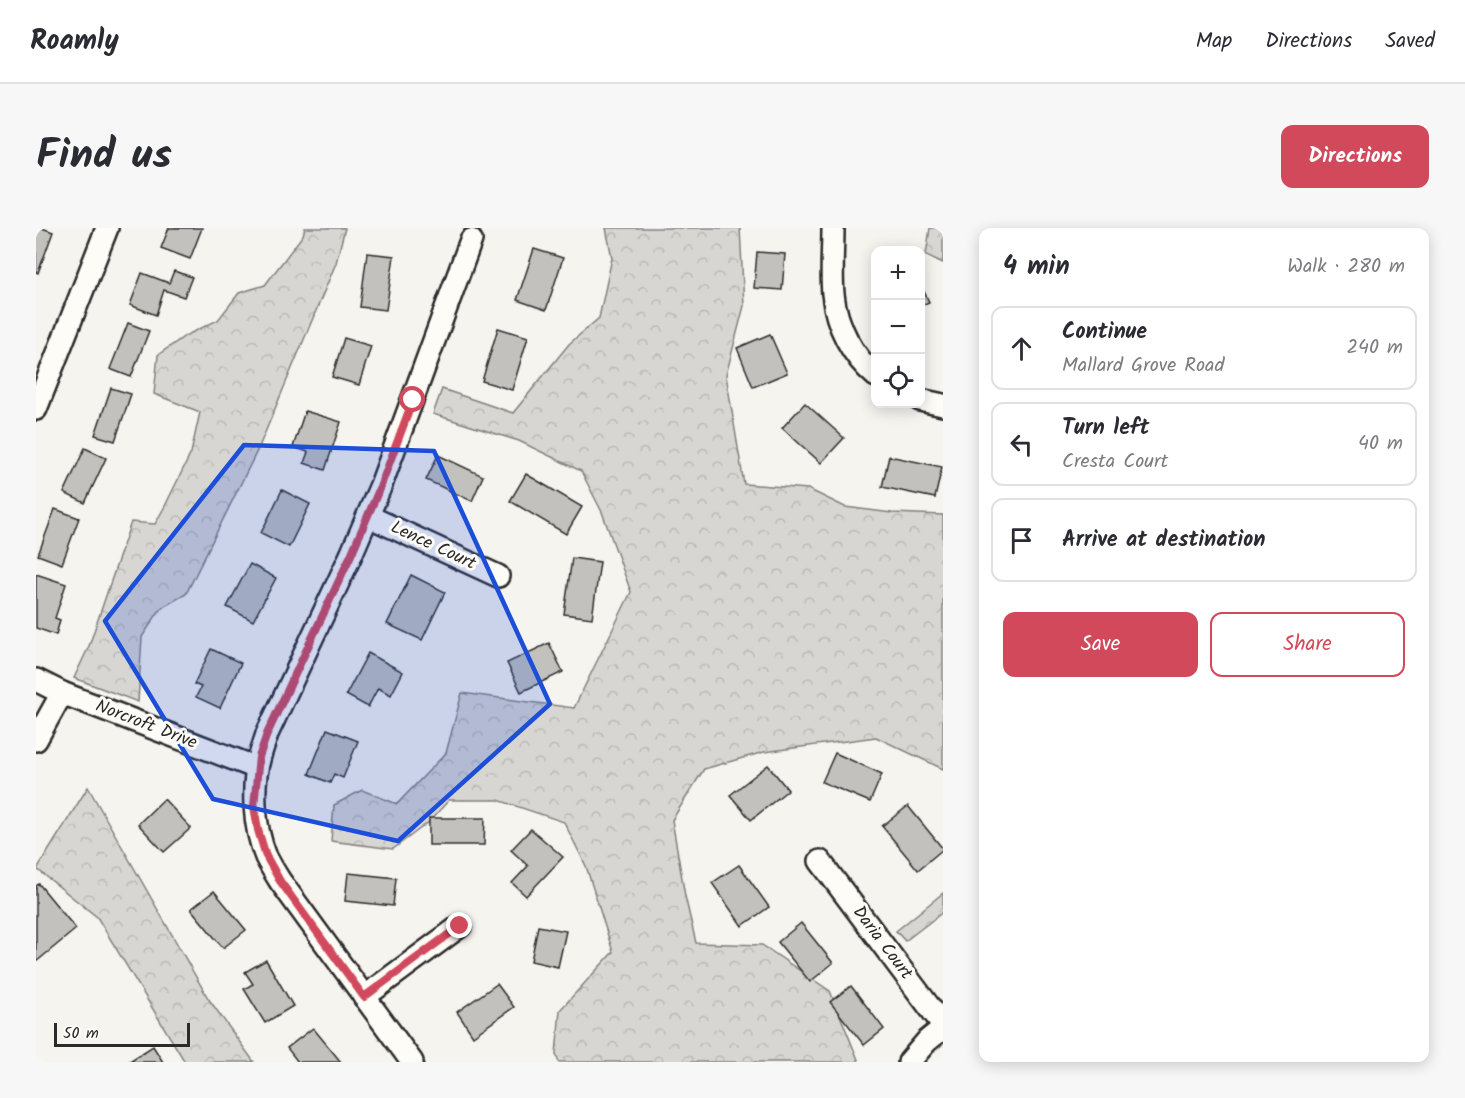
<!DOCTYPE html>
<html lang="en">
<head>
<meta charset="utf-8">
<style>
  body { margin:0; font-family:Kalam,sans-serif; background:#f7f7f7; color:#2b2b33 }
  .controls { position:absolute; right:18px; top:18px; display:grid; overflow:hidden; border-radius:12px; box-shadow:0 3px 15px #0003 }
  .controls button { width:54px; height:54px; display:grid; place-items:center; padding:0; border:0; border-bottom:2px solid #e1e1e2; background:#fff; color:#2b2b33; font:30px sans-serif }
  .scale { position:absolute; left:18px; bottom:15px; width:136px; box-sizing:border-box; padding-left:6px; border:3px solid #2b2b2b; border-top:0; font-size:16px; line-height:21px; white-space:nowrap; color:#2b2b2b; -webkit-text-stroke:4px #fdfcf7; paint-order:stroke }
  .stop { position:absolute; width:18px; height:18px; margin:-14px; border:4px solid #d1495b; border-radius:50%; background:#fff }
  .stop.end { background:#d1495b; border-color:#fff; box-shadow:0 2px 6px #0008 }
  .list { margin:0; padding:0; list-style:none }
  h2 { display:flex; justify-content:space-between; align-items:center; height:78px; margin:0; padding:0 24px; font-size:26px }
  h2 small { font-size:20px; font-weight:400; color:#7c7c81 }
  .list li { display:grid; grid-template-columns:39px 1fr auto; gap:18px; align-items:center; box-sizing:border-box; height:84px; margin:0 12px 12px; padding:0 12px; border:2px solid #e1e1e2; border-radius:12px }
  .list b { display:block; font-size:22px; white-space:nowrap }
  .list p { margin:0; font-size:20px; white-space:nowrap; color:#7c7c81 }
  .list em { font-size:20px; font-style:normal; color:#7c7c81 }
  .actions { display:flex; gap:12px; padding:18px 24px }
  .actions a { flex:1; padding:14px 0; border:2px solid #d1495b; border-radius:12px; text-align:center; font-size:21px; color:#d1495b }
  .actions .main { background:#d1495b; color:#fff }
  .icon { flex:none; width:33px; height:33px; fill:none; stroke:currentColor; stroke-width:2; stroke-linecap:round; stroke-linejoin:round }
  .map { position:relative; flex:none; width:907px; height:834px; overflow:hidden; border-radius:12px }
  header { display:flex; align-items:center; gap:36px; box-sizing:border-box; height:84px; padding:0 30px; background:#fff; border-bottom:2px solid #e1e1e2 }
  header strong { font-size:28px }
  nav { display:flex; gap:33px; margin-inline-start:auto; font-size:21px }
  .intro { display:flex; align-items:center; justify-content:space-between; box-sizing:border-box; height:144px; padding:0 36px }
  h1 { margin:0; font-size:42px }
  .button { padding:15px 27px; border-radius:12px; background:#d1495b; color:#fff; font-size:21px; font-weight:700 }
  main { display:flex; gap:36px; padding:0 36px }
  aside { flex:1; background:#fff; border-radius:12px; box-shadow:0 3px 15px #0003 }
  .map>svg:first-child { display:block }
  .forest { fill:url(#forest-crowns); stroke:#81807e; stroke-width:1.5 }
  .building { fill:#c2c1be; stroke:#2b2b2b; stroke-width:1.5 }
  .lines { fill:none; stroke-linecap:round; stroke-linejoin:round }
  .street-casing { stroke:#2b2b2b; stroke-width:26 }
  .street { stroke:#fdfcf7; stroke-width:21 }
  .route { stroke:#d1495b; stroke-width:8 }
  .marked { fill:#1d4ed8; fill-opacity:0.2; stroke:#1d4ed8; stroke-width:4.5; stroke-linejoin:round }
  .labels { text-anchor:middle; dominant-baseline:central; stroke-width:6; stroke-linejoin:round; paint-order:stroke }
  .street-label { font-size:18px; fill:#2b2b2b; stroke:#fdfcf7 }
</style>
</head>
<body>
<header>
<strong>Roamly</strong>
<nav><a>Map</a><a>Directions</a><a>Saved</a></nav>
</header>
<div class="intro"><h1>Find us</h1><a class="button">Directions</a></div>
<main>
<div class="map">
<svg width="907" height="834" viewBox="0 0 907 834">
  <defs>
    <pattern id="forest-crowns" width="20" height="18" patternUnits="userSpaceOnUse" patternTransform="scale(1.5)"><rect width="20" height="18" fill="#d7d6d2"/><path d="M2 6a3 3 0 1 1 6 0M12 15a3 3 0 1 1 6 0" fill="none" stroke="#b9b8b4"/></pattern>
  </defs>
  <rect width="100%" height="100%" fill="#f5f4ef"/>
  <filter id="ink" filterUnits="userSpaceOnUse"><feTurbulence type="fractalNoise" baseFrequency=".0167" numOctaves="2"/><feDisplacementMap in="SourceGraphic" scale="12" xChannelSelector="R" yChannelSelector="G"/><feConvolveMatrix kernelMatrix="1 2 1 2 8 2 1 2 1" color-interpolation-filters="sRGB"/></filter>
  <g filter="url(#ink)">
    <g class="forest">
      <path d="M269,0h40l-9,35 -77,184 -73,147 -25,14 -19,29 -4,65 -64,-24 15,-32 42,-124 24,2 10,-18 26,-53 9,-41 -46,-18 4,-39 27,-19 33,-16 21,-27 26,-8 38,-50z"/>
      <path d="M570,0h134l4,78 -18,69 18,109 64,5 37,18 47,6 51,2v254l-67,-32 -112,15 -60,17 -32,51 13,76 11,47 66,2 68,46 29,71h-300l-3,-8 4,-44 53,-58 -27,-86 -22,-44 -66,-22h-49l-20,22 -36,27 -62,-8 3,-36 28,-15 35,14 49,-51 16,-60 112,15 57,-116 -29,-80 -21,-41 -62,-30 -86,-27 9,-25 71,24 56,-69 30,-26 13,-60z"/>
      <path d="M894,0h13v35l-17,-8z"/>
      <path d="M52,559l120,211 46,64h-69l-88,-145 -60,-48z"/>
      <path d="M907,665v19l-38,29 -9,-10z"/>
    </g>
    <g class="building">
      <path d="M0,0h6l11,4 -15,41 -2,-1z"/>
      <path d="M133,0h33l-12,31 -29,-11z"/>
      <path d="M498,21l29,9 -17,52 -29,-10z"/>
      <path d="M721,24l28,2 -3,36 -28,-2z"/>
      <path d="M331,25l27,3 -8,54 -26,-3z"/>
      <path d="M138,43l18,6 -8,20 -20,-7 -8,25 -26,-10 12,-32 27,10z"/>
      <path d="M884,55l9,19 -9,4z"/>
      <path d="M92,95l21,8 -18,46 -21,-8z"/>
      <path d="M462,100l30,9 -16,53 -30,-9z"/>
      <path d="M734,106l17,39 -34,14 -16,-39z"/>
      <path d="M308,110l27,8 -12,39 -27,-8z"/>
      <path d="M75,160l20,6 -16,47 -20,-6z"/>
      <path d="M769,175l39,35 -23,25 -39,-35z"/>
      <path d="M269,183l36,11 -16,48 -21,-7 4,-11 -15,-5z"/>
      <path d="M49,220l21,10 -21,45 -21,-10z"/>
      <path d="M402,227l45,21 -11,25 -46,-21z"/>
      <path d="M853,228l53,11 -7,31 -53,-11z"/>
      <path d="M490,246l56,33 -16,27 -56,-33z"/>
      <path d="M246,262l28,14 -21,43 -28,-14z"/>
      <path d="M19,281l24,9 -17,46 -24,-9z"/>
      <path d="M536,330l28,4 -8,56 -28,-4z"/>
      <path d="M214,336l26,14 -23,43 -26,-14z"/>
      <path d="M0,346l30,10 -11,34 5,2 -4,15 -20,-7z"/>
      <path d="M375,347l34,17 -23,48 -35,-16z"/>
      <path d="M513,415l14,29 -42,20 -14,-29z"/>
      <path d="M175,421l30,14 -21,45 -24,-11 5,-10 -7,-3z"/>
      <path d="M332,425l35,19 -12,23 -13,-7 -10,19 -22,-12z"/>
      <path d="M291,501l31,12 -15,37 -9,-4 -4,9 -21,-9z"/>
      <path d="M799,525l47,21 -12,28 -48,-20z"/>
      <path d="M732,537l20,25 -37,30 -21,-25z"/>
      <path d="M128,571l27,29 -27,24 -26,-28z"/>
      <path d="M872,578l35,43 -25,21 -36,-44z"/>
      <path d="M393,590h56l-1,27h-55z"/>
      <path d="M495,601l32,28 -37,39 -14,-13 16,-17 -17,-16z"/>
      <path d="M703,637l30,42 -27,19 -30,-43z"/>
      <path d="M312,645l48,5 -3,28 -48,-5z"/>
      <path d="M3,656l37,45 -40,33v-76z"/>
      <path d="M178,663l32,39 -23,18 -32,-39z"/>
      <path d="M765,695l32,40 -23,19 -32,-40z"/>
      <path d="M502,698l28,5 -8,36 -27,-6z"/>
      <path d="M230,732l27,46 -28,17 -21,-34 9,-5 -8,-12z"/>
      <path d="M461,756l17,23 -41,29 -16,-24z"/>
      <path d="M815,758l33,43 -20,16 -34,-43z"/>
      <path d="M277,800l28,34h-43l-11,-14z"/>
      <path d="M117,818l10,16h-35z"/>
    </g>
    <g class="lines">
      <g class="street-casing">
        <g id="street">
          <path d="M797,0c0,22 -2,44 0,66 3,31 19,62 43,82"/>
          <path d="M884,172l23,5"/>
          <path d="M0,181l71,-181"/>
          <path d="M332,288l130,60"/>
          <path d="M0,452l26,13 195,75"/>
          <path d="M0,512l26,-47"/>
          <path d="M784,633l123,164"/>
          <path d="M328,769l96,-71"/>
          <path d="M376,834l-132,-181c-5,-8 -10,-16 -14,-24 -12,-29 -15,-71 -6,-101 2,-7 5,-15 7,-22l84,-179 30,-70 90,-245"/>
          <path d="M873,834l18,-21 16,-13"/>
        </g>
      </g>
      <use href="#street" class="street"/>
    </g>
  </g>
  <g class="lines" filter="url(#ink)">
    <path class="route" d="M377,172l-32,85 -30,70 -84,179 -8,23 -5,49 4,24 8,26 14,25 84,116 96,-71"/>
  </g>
  <path class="marked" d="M208,217l190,6 116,253 -152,137 -185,-42 -108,-178z"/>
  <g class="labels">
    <g class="street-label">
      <text transform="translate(397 318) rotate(25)">Lence Court</text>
      <text transform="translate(110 497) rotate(21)">Norcroft Drive</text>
      <text transform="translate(846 715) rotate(53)">Daria Court</text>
    </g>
  </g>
</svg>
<div class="controls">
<button>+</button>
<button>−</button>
<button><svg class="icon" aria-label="locate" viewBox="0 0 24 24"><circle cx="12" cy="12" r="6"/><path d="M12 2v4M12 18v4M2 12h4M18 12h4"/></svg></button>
</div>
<div class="scale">50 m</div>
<div class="stop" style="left:377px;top:172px"></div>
<div class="stop end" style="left:424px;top:698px"></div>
</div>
<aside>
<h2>4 min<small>Walk · 280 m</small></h2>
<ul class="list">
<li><svg class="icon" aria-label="ahead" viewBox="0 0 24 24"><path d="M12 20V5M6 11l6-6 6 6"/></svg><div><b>Continue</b><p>Mallard Grove Road</p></div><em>240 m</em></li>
<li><svg class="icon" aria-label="left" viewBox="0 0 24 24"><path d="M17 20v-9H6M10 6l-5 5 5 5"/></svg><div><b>Turn left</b><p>Cresta Court</p></div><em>40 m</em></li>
<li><svg class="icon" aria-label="arrive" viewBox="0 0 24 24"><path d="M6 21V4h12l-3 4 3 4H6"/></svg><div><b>Arrive at destination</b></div></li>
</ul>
<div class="actions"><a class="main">Save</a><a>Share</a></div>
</aside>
</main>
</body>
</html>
